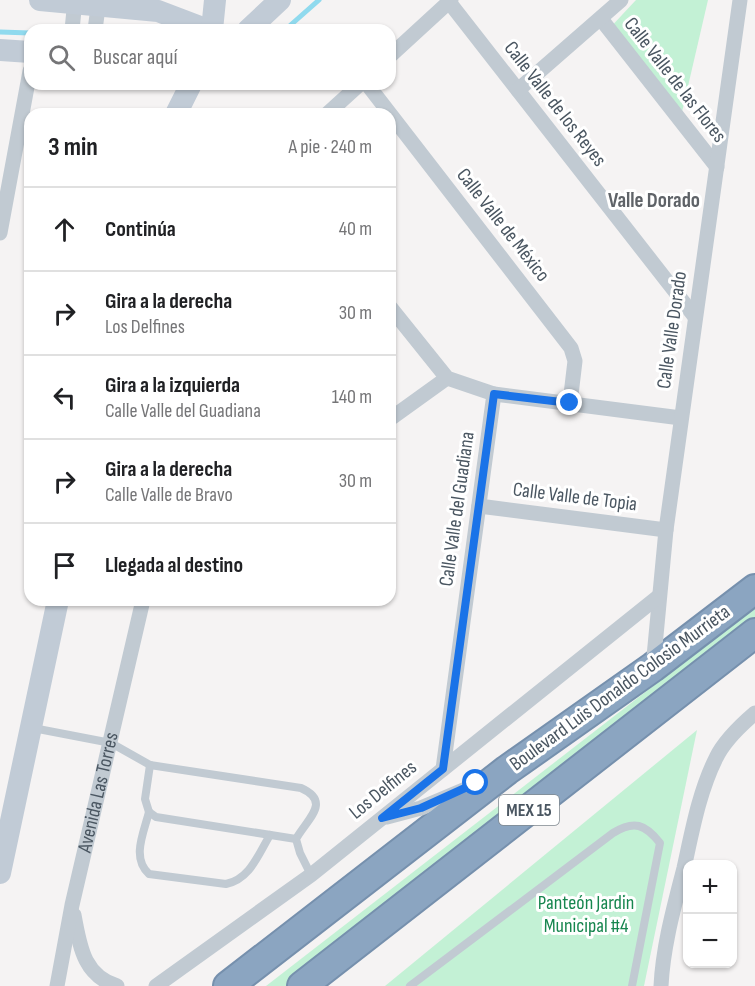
<!DOCTYPE html>
<html lang="es">
<head>
<meta charset="utf-8">
<style>
  body { margin:0; font-family:"Sofia Sans Condensed",sans-serif; background:#f6f6f6; color:#202124 }
  .controls { position:absolute; right:18px; bottom:18px; display:grid; overflow:hidden; border-radius:12px; box-shadow:0 2px 4px #0004 }
  .controls button { width:54px; height:54px; display:grid; place-items:center; padding:0; border:0; border-bottom:2px solid #e0e0e0; background:#fff; color:#202124; font:30px sans-serif }
  .stop { position:absolute; width:18px; height:18px; margin:-14px; border:4px solid #1a73e8; border-radius:50%; background:#fff }
  .stop.end { background:#1a73e8; border-color:#fff; box-shadow:0 2px 6px #0008 }
  .list { margin:0; padding:0; list-style:none }
  h2 { display:flex; justify-content:space-between; align-items:center; height:78px; margin:0; padding:0 24px; font-size:26px }
  h2 small { font-size:20px; font-weight:400; color:#757577 }
  .list li { display:grid; grid-template-columns:39px 1fr auto; gap:18px; align-items:center; box-sizing:border-box; height:84px; padding:0 24px; border-top:2px solid #e0e0e0 }
  .list b { display:block; font-size:22px; white-space:nowrap }
  .list p { margin:0; font-size:20px; white-space:nowrap; color:#757577 }
  .list em { font-size:20px; font-style:normal; color:#757577 }
  .icon { flex:none; width:33px; height:33px; fill:none; stroke:currentColor; stroke-width:2; stroke-linecap:round; stroke-linejoin:round }
  .map { position:relative; flex:none; width:755px; height:986px; overflow:hidden }
  .search { position:absolute; background:#fff; box-shadow:0 2px 4px #0004; left:24px; top:24px; width:372px; height:66px; display:flex; align-items:center; gap:15px; box-sizing:border-box; padding:0 21px; border-radius:18px; color:#757577; font-size:22px }
  .panel { position:absolute; background:#fff; box-shadow:0 2px 4px #0004; left:24px; top:108px; width:372px; height:498px; border-radius:18px }
  .map>svg:first-child { display:block }
  .green { fill:#c3f1d5 }
  .lines { fill:none; stroke-linecap:round; stroke-linejoin:round }
  .stream { stroke:#90daee; stroke-width:5 }
  .highway-casing { stroke:#7690ad; stroke-width:32 }
  .lane { stroke:#c1cad2; stroke-width:8 }
  .street { stroke:#c1cad2; stroke-width:15 }
  .secondary { stroke:#c1cbd6; stroke-width:22 }
  .highway { stroke:#8ba5c1; stroke-width:28 }
  .route { stroke:#1a73e8; stroke-width:8 }
  .labels { text-anchor:middle; dominant-baseline:central; stroke-width:6; stroke-linejoin:round; paint-order:stroke }
  .shield { fill:#fff; stroke:#808990; stroke-width:1.5 }
  .shield-label { font-size:18px; font-weight:bold; fill:#4a5661 }
  .street-label { font-size:20px; fill:#4a5661; stroke:#fff }
  .park-label { font-size:20px; fill:#17864f; stroke:#fff }
  .neighbourhood-label { font-size:21px; font-weight:bold; fill:#5f6368; stroke:#fff }
</style>
</head>
<body>
<div class="map">
<svg width="755" height="986" viewBox="0 0 755 986">
  <rect width="100%" height="100%" fill="#f5f3f3"/>
  <g class="green">
    <path d="M636,0h72l-26,112 -75,-81z"/>
    <path d="M755,607v21l-459,358h-30z"/>
    <path d="M697,730l-53,256h-259z"/>
  </g>
  <g class="lines">
    <g class="stream">
      <path d="M285,30l34,-30"/>
      <path d="M0,32l30,1"/>
    </g>
    <g class="highway-casing">
      <g id="highway">
        <path d="M228,986l279,-216 146,-103 102,-78"/>
        <path d="M302,986l453,-353"/>
      </g>
    </g>
    <g class="lane">
      <path d="M33,728l78,15 39,22 151,23c31,14 6,31 -5,51l4,14 11,22"/>
      <path d="M150,765l-5,34 4,13 7,5 140,22"/>
      <path d="M149,812c-5,20 -18,46 0,62l77,10c24,-5 32,-29 44,-49"/>
      <path d="M410,986l203,-153c21,-13 32,-9 47,10l-28,143"/>
    </g>
    <g class="street">
      <path d="M449,2l246,315"/>
      <path d="M601,19l116,148"/>
      <path d="M72,30l3,-30"/>
      <path d="M95,30l4,-30"/>
      <path d="M390,56l61,-56"/>
      <path d="M367,84l204,264 4,13 -5,42"/>
      <path d="M518,90l103,-90"/>
      <path d="M327,114l33,-30"/>
      <path d="M0,233l30,-162"/>
      <path d="M390,307l57,71 47,16 -51,375"/>
      <path d="M494,394l187,24"/>
      <path d="M390,419l57,-41"/>
      <path d="M479,506l187,24"/>
      <path d="M653,667l13,-137 74,-530"/>
      <path d="M387,817l34,-9 45,-19"/>
      <path d="M74,915c6,31 9,60 43,71"/>
      <path id="s1" d="M57,986l15,-81 71,-305"/>
      <path d="M156,986l155,-111 348,-279"/>
      <path d="M661,986c2,-40 13,-79 23,-118 8,-36 15,-76 32,-110 8,-17 25,-33 39,-45"/>
    </g>
    <g class="secondary">
      <path d="M40,0l118,11 50,19"/>
      <path d="M212,30l3,-30"/>
      <path d="M248,30l32,-30"/>
      <path d="M0,50l30,2"/>
      <path d="M176,114l15,-30"/>
      <path d="M0,873l58,-273"/>
    </g>
    <use href="#highway" class="highway"/>
  </g>
  <g class="lines">
    <path class="route" d="M476,783l-55,25 -39,10 61,-49 51,-375 76,9"/>
  </g>
  <g class="labels">
    <rect class="shield" x="499" y="795" width="60" height="30" rx="4.5"/>
    <g class="shield-label">
      <text x="529" y="810">MEX 15</text>
    </g>
    <g class="street-label">
      <text transform="translate(675 80) rotate(52)">Calle Valle de las Flores</text>
      <text transform="translate(555 104) rotate(52)">Calle Valle de los Reyes</text>
      <text transform="translate(503 225) rotate(52)">Calle Valle de México</text>
      <text transform="translate(672 330) rotate(-82)">Calle Valle Dorado</text>
      <text transform="translate(575 497) rotate(7)">Calle Valle de Topia</text>
      <text transform="translate(457 509) rotate(-82)">Calle Valle del Guadiana</text>
      <text transform="translate(620 688) rotate(-36)">Boulevard Luis Donaldo Colosio Murrieta</text>
      <text transform="translate(383 790) rotate(-39)">Los Delfines</text>
      <text stroke="none"><textPath href="#s1" startOffset="198">Avenida Las Torres</textPath></text>
    </g>
    <g class="park-label">
      <text x="586" y="903">Panteón Jardin<tspan x="586" dy="23">Municipal #4</tspan></text>
    </g>
    <g class="neighbourhood-label">
      <text x="654" y="200">Valle Dorado</text>
    </g>
  </g>
</svg>
<div class="controls">
<button>+</button>
<button>−</button>
</div>
<div class="stop" style="left:476px;top:783px"></div>
<div class="stop end" style="left:570px;top:403px"></div>
<div class="search"><svg class="icon" aria-label="search" viewBox="0 0 24 24"><circle cx="10" cy="10" r="6"/><path d="M15 15l6 6"/></svg>Buscar aquí</div>
<section class="panel">
<h2>3 min<small>A pie · 240 m</small></h2>
<ul class="list">
<li><svg class="icon" aria-label="ahead" viewBox="0 0 24 24"><path d="M12 20V5M6 11l6-6 6 6"/></svg><div><b>Continúa</b></div><em>40 m</em></li>
<li><svg class="icon" aria-label="right" viewBox="0 0 24 24"><path d="M7 20v-9h11M14 6l5 5-5 5"/></svg><div><b>Gira a la derecha</b><p>Los Delfines</p></div><em>30 m</em></li>
<li><svg class="icon" aria-label="left" viewBox="0 0 24 24"><path d="M17 20v-9H6M10 6l-5 5 5 5"/></svg><div><b>Gira a la izquierda</b><p>Calle Valle del Guadiana</p></div><em>140 m</em></li>
<li><svg class="icon" aria-label="right" viewBox="0 0 24 24"><path d="M7 20v-9h11M14 6l5 5-5 5"/></svg><div><b>Gira a la derecha</b><p>Calle Valle de Bravo</p></div><em>30 m</em></li>
<li><svg class="icon" aria-label="arrive" viewBox="0 0 24 24"><path d="M6 21V4h12l-3 4 3 4H6"/></svg><div><b>Llegada al destino</b></div></li>
</ul>
</section>
</div>
</body>
</html>
